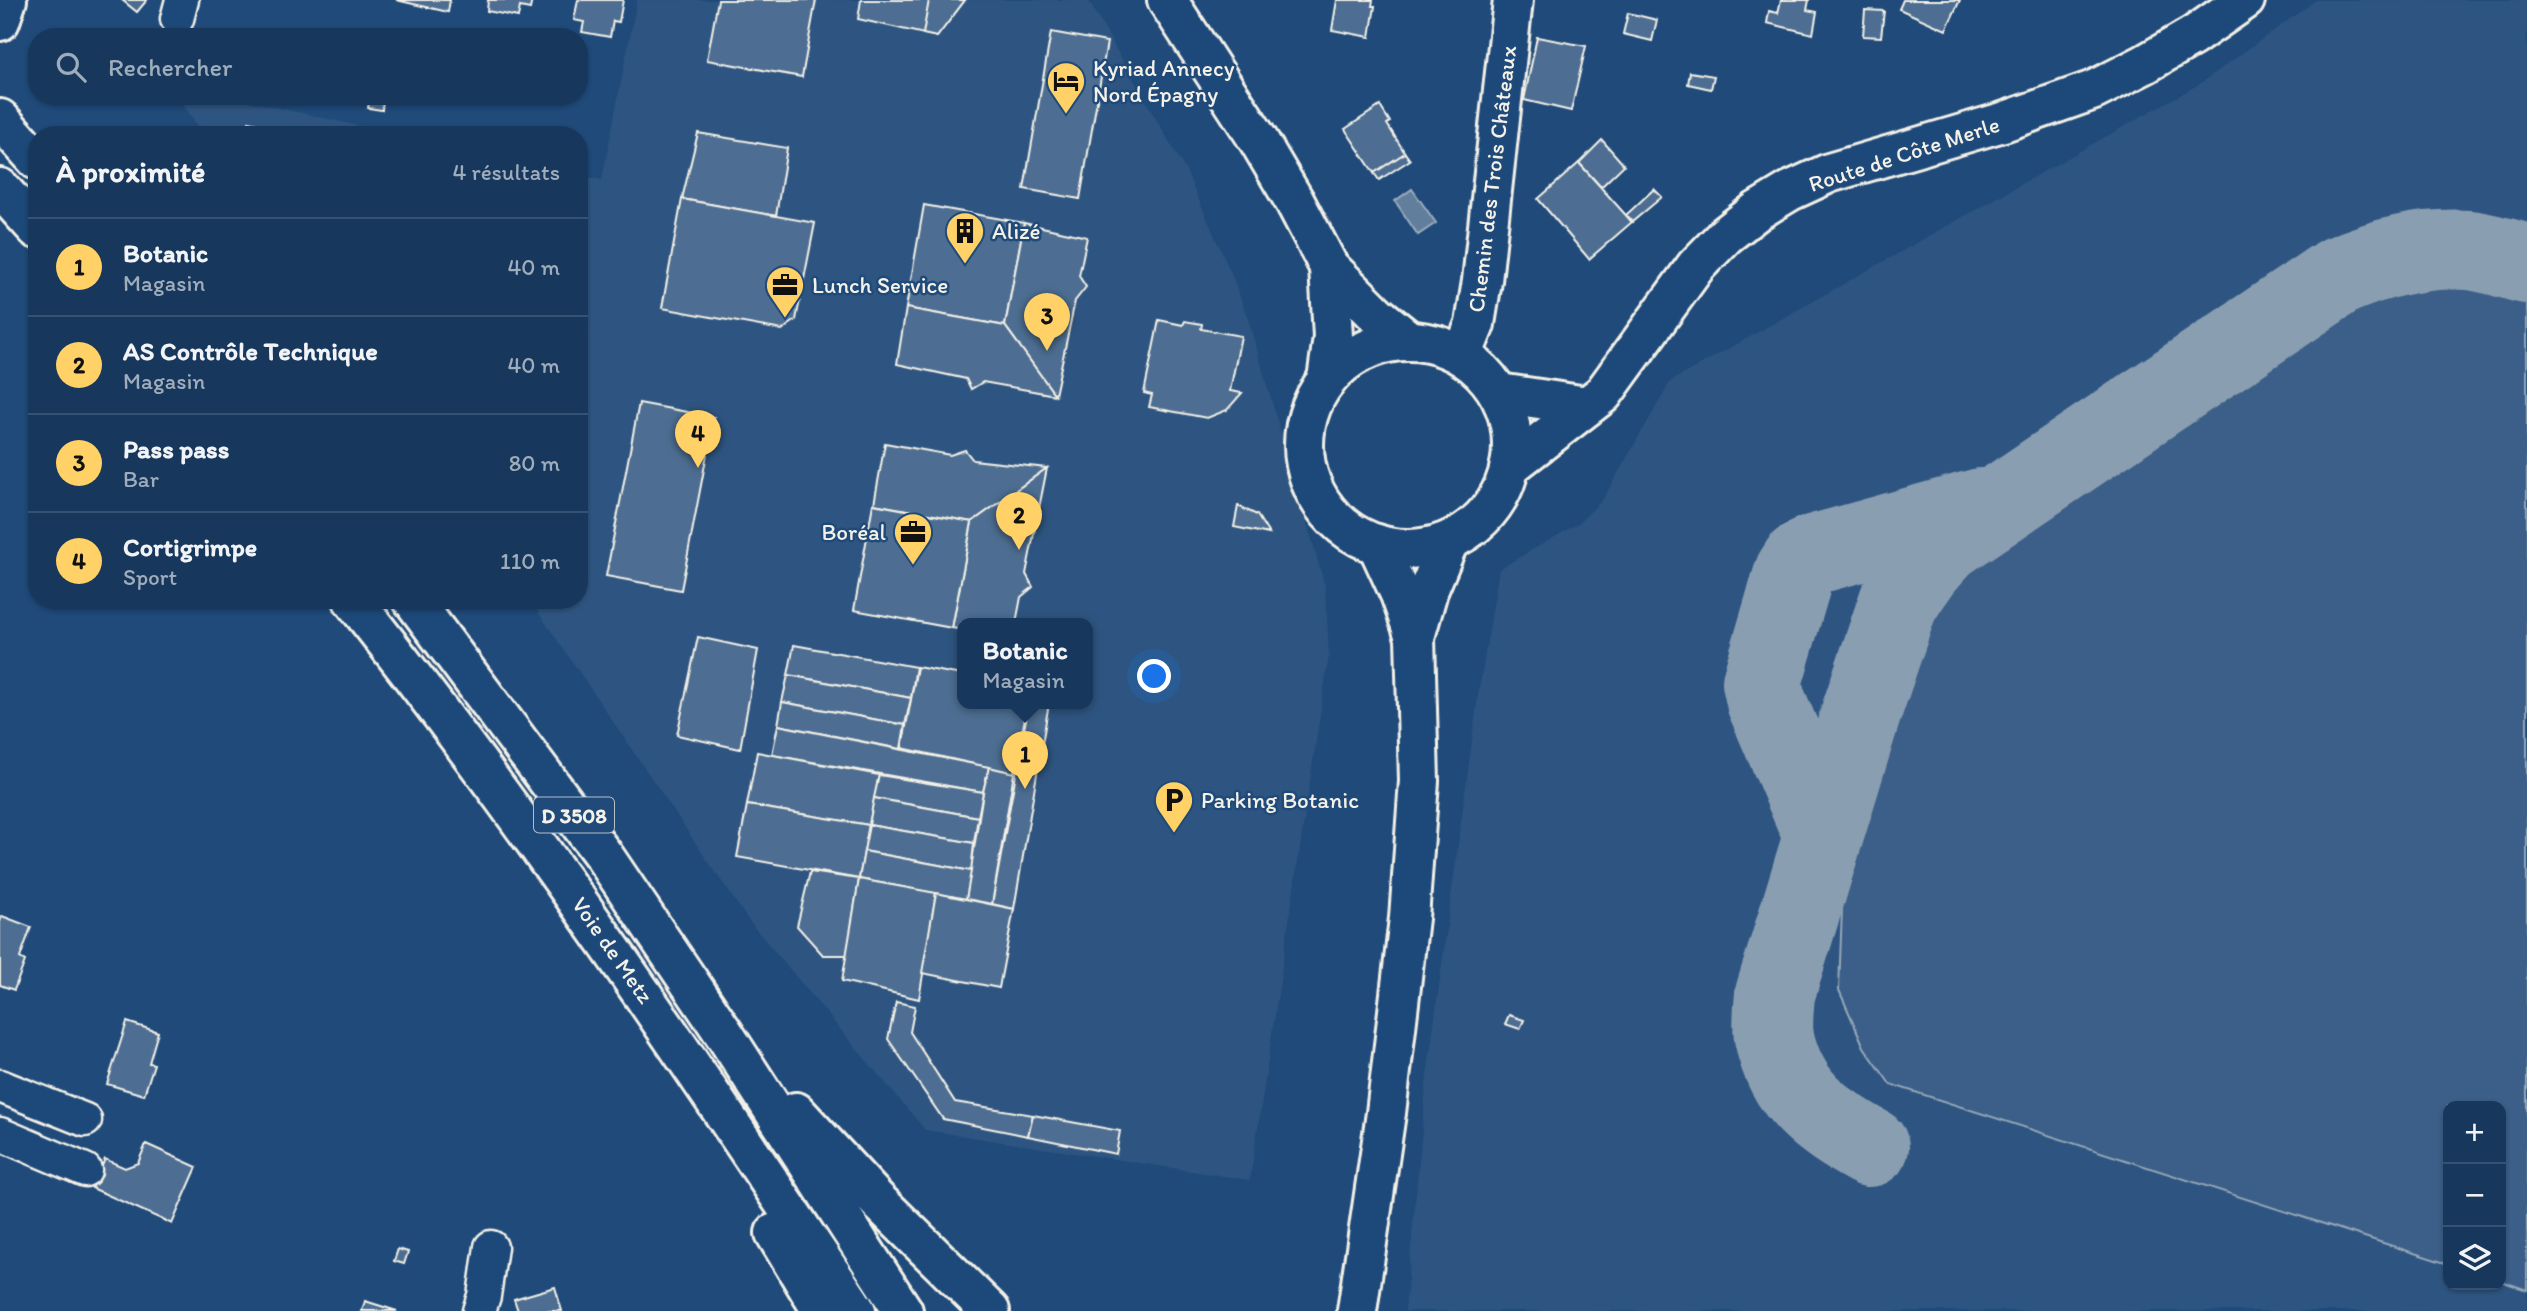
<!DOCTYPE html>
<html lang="fr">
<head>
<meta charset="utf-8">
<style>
  body { margin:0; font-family:Itim,sans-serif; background:#203f62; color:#f1f3f6 }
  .controls { position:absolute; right:21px; bottom:21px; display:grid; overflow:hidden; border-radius:14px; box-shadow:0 2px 5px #0004 }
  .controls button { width:63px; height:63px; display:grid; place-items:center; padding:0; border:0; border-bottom:2px solid #365272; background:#17385c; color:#f1f3f6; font:35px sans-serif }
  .you { position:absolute; left:1155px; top:677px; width:24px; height:24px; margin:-18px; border:5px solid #fff; border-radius:50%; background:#1a73e8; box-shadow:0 0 0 10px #1a73e833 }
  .badge { display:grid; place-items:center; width:46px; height:46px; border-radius:50%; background:#ffd166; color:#111; font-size:23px; font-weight:700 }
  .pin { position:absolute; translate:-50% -58px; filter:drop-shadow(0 2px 4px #0008) }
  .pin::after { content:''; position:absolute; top:37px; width:24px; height:21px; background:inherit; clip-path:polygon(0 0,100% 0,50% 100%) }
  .popup { position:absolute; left:957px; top:618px; width:136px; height:91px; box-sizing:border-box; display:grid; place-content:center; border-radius:14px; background:#17385c; filter:drop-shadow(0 2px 5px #0005); font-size:23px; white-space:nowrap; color:#9eacbb }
  .popup b { font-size:26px; color:#f1f3f6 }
  .popup::after { content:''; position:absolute; left:50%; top:100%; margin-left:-14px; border:14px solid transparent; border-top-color:#17385c }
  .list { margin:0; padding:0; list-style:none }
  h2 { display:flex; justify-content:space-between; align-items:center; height:91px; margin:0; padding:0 28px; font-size:30px }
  h2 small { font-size:23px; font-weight:400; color:#9eacbb }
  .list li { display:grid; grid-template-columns:46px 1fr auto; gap:21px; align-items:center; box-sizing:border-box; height:98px; padding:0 28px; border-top:2px solid #365272 }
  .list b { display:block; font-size:26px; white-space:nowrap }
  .list p { margin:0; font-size:23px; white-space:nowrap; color:#9eacbb }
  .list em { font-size:23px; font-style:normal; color:#9eacbb }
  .icon { flex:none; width:38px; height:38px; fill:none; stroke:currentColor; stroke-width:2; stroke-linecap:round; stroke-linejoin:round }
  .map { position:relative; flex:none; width:2527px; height:1311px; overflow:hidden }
  .search { position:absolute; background:#17385c; box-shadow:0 2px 5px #0004; left:28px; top:28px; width:560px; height:77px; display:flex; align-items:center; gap:18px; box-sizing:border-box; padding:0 24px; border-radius:28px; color:#9eacbb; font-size:26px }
  .panel { position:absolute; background:#17385c; box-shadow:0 2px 5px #0004; left:28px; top:126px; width:560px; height:483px; border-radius:28px }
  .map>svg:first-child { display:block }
  .built { fill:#2d5581; fill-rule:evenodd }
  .green { fill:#3a5f88; stroke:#97a8b8; stroke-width:2 }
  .water { fill:#627e9d; stroke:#9cacbb; stroke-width:2 }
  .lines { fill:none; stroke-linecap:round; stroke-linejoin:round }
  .taxiway { stroke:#8a9eb1; stroke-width:80 }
  .building { fill:#4d6e92; stroke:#f4f1e8; stroke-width:2 }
  .street-casing { stroke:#f4f1e8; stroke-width:37 }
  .secondary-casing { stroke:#f4f1e8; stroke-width:44 }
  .highway-casing { stroke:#f4f1e8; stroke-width:44 }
  .street { stroke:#1f4a7a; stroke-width:32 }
  .secondary { stroke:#1f4a7a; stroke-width:38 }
  .highway { stroke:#1f4a7a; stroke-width:38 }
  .labels { text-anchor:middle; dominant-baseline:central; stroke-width:5; stroke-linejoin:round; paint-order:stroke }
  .shield { fill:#1f4a7a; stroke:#b4bfc7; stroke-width:2 }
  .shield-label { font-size:21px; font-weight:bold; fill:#f4f1e8 }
  .poi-label { font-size:23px; fill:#f4f1e8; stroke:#1f4a7a; text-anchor:start }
  .street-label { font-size:23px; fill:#f4f1e8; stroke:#1f4a7a }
</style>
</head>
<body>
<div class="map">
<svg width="2527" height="1311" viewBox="0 0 2527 1311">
  <rect width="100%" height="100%" fill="#1f4a7a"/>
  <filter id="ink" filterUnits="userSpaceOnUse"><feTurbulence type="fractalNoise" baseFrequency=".0143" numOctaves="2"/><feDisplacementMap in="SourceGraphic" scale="14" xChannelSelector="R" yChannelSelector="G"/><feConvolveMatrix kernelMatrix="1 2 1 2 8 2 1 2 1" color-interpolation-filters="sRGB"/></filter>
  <g filter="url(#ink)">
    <g class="built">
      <path d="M637,0h451l98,171 45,102 17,46 77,267 4,69 -79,525 -325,-50 -177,-210 -218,-320h49v-425l23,5zM962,623h126v80h-126z"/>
      <path d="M2316,0h211v1311h-1122l22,-235 51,-380 21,-127 80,-46 24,-24 68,-118 530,-298zM2448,1106h53v179h-53z"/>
      <path d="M177,96h49l173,39h-195z"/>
    </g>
    <path class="green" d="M2440,284l54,3 33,9v994l-26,-9v-175h-53v158l-558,-180 -26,-37 -25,-57 3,-82 71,-248c24,-53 50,-87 95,-124l348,-230 55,-18z"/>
    <path class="water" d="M1412,189l24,34 -18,12 -23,-34z"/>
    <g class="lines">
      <g class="taxiway">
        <path d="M1823,835l-57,-134 -4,-19 32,-109 7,-11 11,-7 169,-47"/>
        <path d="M1869,1147c-48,-27 -83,-52 -95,-110 -2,-13 0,-30 1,-43l86,-281 38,-112 24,-35 22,-24 393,-266c42,-18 84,-29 131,-26 19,2 39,9 58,14"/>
      </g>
    </g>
    <g class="building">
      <path d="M122,0h25l-10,12z"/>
      <path d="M396,0h54l-2,12z"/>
      <path d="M488,0h44l-2,9 -10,-2 -2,10 -31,-6z"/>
      <path d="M578,0h45l-4,22 -6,-1 -3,16 -28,-5 2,-10 -10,-2z"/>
      <path d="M718,0h98l-14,77 -95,-17z"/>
      <path d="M861,0h104l-28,37 -79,-18z"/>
      <path d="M929,0h36l-28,37 -14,-3z"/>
      <path d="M1337,0h36l-1,6h3l-5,31 -38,-7z"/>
      <path d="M1781,0h28l-2,10 10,2 -4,22 -46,-11 2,-12 9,2z"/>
      <path d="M1903,0h57l-14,30 -47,-21z"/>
      <path d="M1865,10l19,1 -3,26 -18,-1z"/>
      <path d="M1628,13l29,7 -5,21 -29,-7z"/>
      <path d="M1051,32l56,10 -27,157 -56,-10z"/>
      <path d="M1537,37l49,9 -15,65 -47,-11z"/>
      <path d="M1690,72l24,4 -3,13 -23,-5z"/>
      <path d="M370,97l13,2 -1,11 -14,-2z"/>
      <path d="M1380,106l10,16 -3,2 18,29 -31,20 -29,-44z"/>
      <path d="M249,122l63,13h-66z"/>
      <path d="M698,133l89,15 -11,68 -94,-17z"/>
      <path d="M1602,140l22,25 -23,22 -22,-24z"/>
      <path d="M1405,153l5,7 -31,20 -5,-7z"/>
      <path d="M1579,163l53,59 -43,37 -51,-60z"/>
      <path d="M1654,189l8,8 -30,25 -6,-7z"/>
      <path d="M682,199l133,24 -19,97 -14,10 -120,-22z"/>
      <path d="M924,205l100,18 -19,103 -99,-18z"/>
      <path d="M1024,223l63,14 -8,39 7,11 -11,14 -20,94 -50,-69z"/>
      <path d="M906,308l99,18 50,69 -72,-13 -12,7 -5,-10 -69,-15z"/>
      <path d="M1159,320l24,5 2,-4 17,3 -1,5 40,7 -11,55 12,2 -15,17 -20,8 -58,-11 3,-12 -8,-2z"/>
      <path d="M579,336l7,1 -6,29h-1z"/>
      <path d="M639,403l75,14 -33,173 -75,-14z"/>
      <path d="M885,443l65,12 15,-5 8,10 74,8 -75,54 -98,-18z"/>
      <path d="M1047,468l-21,106 7,13 -12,10 -5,26h-54v7l-10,-2 20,-106z"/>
      <path d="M873,504l99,18 -20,106 -98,-18z"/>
      <path d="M1238,506l19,9 12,19 -35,-7z"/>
      <path d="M698,637l60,13 -18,99 -63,-14z"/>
      <path d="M794,645l122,22 -5,31 -123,-23z"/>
      <path d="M917,667l45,8v28h66l-14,70 -112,-25z"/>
      <path d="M788,675l123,23 -6,27 -123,-23z"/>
      <path d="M782,702l123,23 -4,24 -123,-24z"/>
      <path d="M1029,703h20l-35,206 -22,-5z"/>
      <path d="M778,725l211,42 -6,25 -211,-37z"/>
      <path d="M757,752l122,23 -10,50 -122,-20z"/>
      <path d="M989,767l25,6 -22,131 -26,-5 17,-107z"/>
      <path d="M879,775l104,17 -5,25 -104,-19z"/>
      <path d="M874,798l104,19 -4,26 -105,-18z"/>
      <path d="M747,805l122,20 -10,54 -122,-22z"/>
      <path d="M869,825l105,18 -3,28 -107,-20z"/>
      <path d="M864,851l107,20 -5,28 -107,-20z"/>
      <path d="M810,872l49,7 -12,76h-24l-26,-29z"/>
      <path d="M859,879l77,14 -17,106 -77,-18z"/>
      <path d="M936,893l78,16 -15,79 -77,-15z"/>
      <path d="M2,916l29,11 -11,31 5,3 -11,29 -14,-5v-63z"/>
      <path d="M896,1002l19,4 -5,26 45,70 78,13 -5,21 -85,-17 -55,-80z"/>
      <path d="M1509,1015l15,5 -4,9 -15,-5z"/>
      <path d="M127,1022l31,10 -9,31 5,1 -10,31 -37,-11z"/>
      <path d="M1033,1115l87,16 -4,23 -88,-18z"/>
      <path d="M146,1144l51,23 -25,57 -80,-36 13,-29 20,9 13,-5z"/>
      <path d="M398,1249l10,3 -4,12 -10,-3z"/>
      <path d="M555,1287l7,24h-44l-4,-12z"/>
      <path d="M365,1301l32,10h-35z"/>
    </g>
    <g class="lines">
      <g class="street-casing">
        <g id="street">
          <path d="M177,19l5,-19"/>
          <path d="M0,1086l85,34"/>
          <path d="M0,1134l85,36"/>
          <path d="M479,1311l5,-15 7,-49"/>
        </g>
      </g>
      <g class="secondary-casing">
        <g id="secondary">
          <path d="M1167,0l92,141 36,61 34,65 48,48 31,25"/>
          <path d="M0,21l7,-21"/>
          <circle cx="1408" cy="445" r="104"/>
          <path d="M1462,356l13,-32 7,-43 31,-281"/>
          <path d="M1327,380l6,-43 -4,-70"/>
          <path d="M1499,393l88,13"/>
          <path d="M1510,466l93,-72 93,-128 30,-31 31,-24 33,-20 39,-18 174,-51 91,-32 51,-26 48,-28 52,-36"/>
          <path d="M1377,544l23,50 15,43"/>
          <path d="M1357,1311l29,-198 23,-195 10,-137 -4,-144 13,-46 21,-50"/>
        </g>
      </g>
      <g class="highway-casing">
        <g id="highway">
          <path d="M0,119l37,41"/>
          <path d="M0,188l37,41"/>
          <path d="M353,600c181,228 342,469 503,711"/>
          <path d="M413,600l191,256 121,179 178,276"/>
          <path d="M796,1112l81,88 113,111"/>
          <path d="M775,1233l47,78"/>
        </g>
      </g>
      <use href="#street" class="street"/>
      <use href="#secondary" class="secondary"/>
      <use href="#highway" class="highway"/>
    </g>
  </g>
  <defs>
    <g id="hotel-pin" transform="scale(2.0125)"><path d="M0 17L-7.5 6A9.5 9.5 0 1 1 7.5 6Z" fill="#ffd166" stroke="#1f4a7a"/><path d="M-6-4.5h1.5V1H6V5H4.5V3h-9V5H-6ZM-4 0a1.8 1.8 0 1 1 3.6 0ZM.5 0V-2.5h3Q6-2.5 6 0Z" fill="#111"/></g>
    <g id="building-pin" transform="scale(2.0125)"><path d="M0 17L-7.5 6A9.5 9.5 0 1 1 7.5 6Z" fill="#ffd166" stroke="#1f4a7a"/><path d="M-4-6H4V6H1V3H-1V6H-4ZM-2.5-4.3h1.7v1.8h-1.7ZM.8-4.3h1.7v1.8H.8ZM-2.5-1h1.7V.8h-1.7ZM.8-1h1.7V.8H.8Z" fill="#111"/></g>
    <g id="office-pin" transform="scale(2.0125)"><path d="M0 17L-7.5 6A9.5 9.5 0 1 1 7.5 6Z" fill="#ffd166" stroke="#1f4a7a"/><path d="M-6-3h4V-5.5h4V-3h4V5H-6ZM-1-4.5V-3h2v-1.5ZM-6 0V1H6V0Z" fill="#111"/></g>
    <g id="parking-pin" transform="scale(2.0125)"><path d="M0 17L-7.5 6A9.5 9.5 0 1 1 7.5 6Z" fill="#ffd166" stroke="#1f4a7a"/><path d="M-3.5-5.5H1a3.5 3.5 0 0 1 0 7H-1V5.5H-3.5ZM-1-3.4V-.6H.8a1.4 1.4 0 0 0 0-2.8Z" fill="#111"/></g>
  </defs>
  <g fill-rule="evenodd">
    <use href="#hotel-pin" x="1066" y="81"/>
    <use href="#building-pin" x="965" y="231"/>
    <use href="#office-pin" x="785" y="285"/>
    <use href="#office-pin" x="913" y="532"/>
    <use href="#parking-pin" x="1174" y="800"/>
  </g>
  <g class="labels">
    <rect class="shield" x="534" y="797.5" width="80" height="35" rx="5"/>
    <g class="shield-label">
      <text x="574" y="815">D 3508</text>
    </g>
    <g class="poi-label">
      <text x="1093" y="68">Kyriad Annecy<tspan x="1093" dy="26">Nord Épagny</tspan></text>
      <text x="992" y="231">Alizé</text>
      <text x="812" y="285">Lunch Service</text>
      <text x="886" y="532" text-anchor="end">Boréal</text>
      <text x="1201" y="800">Parking Botanic</text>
    </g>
    <g class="street-label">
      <text transform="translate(1904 154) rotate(-18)">Route de Côte Merle</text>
      <text transform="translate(1492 179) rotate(-83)">Chemin des Trois Châteaux</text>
      <text transform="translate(613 950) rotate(55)">Voie de Metz</text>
    </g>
  </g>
</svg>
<div class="controls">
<button>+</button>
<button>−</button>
<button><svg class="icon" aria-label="layers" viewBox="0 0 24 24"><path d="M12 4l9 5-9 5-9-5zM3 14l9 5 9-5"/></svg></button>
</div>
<div class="you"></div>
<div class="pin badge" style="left:1025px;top:789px">1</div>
<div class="popup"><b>Botanic</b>Magasin</div>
<div class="pin badge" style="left:1019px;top:550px">2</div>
<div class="pin badge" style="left:1047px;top:351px">3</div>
<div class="pin badge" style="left:698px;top:468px">4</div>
<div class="search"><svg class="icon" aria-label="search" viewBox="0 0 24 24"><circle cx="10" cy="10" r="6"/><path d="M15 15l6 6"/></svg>Rechercher</div>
<section class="panel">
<h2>À proximité<small>4 résultats</small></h2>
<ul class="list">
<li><span class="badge">1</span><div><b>Botanic</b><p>Magasin</p></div><em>40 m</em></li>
<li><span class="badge">2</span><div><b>AS Contrôle Technique</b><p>Magasin</p></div><em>40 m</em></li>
<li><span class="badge">3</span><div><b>Pass pass</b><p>Bar</p></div><em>80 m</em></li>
<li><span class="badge">4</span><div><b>Cortigrimpe</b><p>Sport</p></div><em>110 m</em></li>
</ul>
</section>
</div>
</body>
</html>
